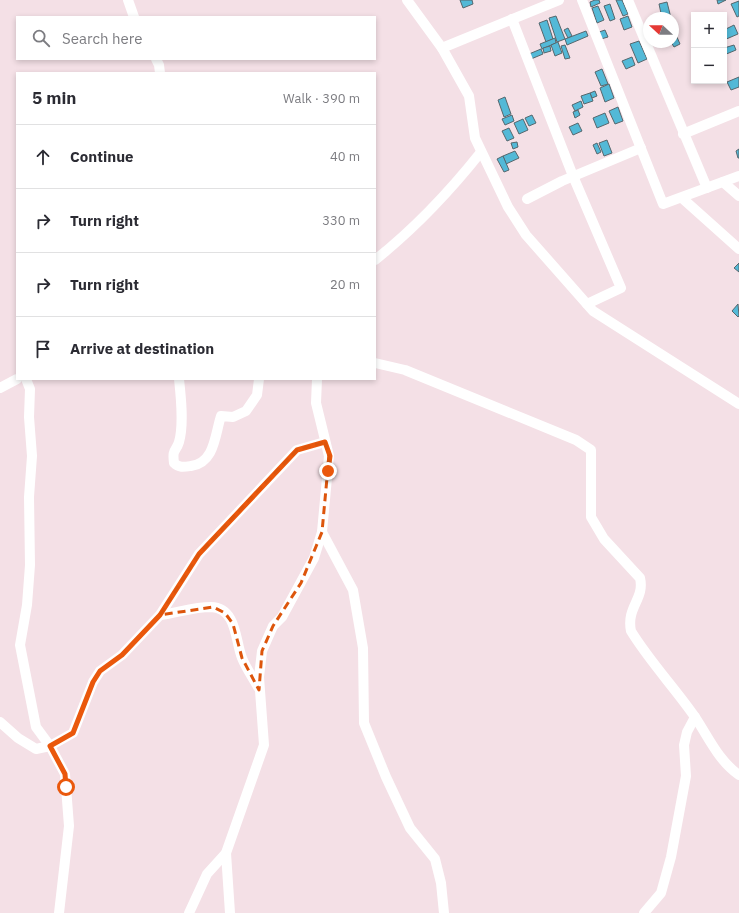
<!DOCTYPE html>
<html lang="en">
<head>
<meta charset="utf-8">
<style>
  body { margin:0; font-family:"IBM Plex Sans",sans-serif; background:#f2f2f3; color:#2b2b33 }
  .controls { position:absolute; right:12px; top:12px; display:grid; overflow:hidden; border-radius:0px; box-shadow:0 2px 6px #0003 }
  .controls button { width:36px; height:36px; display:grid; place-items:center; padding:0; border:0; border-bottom:1px solid #e1e1e2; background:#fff; color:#2b2b33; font:20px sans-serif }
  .compass { position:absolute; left:643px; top:12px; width:36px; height:36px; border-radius:50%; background:#fff; box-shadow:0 2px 6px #0003; rotate:291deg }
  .stop { position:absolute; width:12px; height:12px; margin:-9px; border:3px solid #ea580c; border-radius:50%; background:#fff }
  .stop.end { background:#ea580c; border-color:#fff; box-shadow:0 1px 4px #0008 }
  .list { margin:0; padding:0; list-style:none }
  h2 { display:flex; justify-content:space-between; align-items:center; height:52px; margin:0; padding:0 16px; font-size:17px }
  h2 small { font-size:13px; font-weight:400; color:#7c7c81 }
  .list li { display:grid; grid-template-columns:26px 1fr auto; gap:12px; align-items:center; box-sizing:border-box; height:64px; padding:0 16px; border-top:1px solid #e1e1e2 }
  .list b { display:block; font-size:15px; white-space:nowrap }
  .list em { font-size:13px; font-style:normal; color:#7c7c81 }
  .icon { flex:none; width:22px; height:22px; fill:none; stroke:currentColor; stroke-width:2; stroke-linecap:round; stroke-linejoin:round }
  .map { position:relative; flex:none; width:739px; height:913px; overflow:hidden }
  .search { position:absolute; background:#fff; box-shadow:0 2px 6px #0003; left:16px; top:16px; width:360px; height:44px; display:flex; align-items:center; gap:10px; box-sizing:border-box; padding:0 14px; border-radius:0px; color:#7c7c81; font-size:15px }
  .panel { position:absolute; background:#fff; box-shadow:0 2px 6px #0003; left:16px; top:72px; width:360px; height:308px; border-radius:0px }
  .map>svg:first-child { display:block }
  .building { fill:#53b9d7; stroke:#56676d }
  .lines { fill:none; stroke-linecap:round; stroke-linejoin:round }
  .minor { stroke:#fff; stroke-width:10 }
  .route { stroke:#ea580c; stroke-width:5 }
  .marked { fill:none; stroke:#dd550c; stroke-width:3; stroke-dasharray:8 5; stroke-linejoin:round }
</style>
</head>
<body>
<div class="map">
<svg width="739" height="913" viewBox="0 0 739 913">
  <rect width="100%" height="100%" fill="#f4e0e6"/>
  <g class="building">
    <path d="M460,0h12l1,4 -10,4z"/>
    <path d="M595,0h4l1,3 -9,4 -1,-5z"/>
    <path d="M616,0h6l6,14 -5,2z"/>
    <path d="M717,0h9l-8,4z"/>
    <path d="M739,1v15l-2,1 -6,-13z"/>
    <path d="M667,2l4,16h-9l-3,-14z"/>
    <path d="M610,4l5,15 -5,2 -6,-15z"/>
    <path d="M598,6l6,14 -7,3 -5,-15z"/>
    <path d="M556,16l9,23 -8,3 -8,-24z"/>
    <path d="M628,16l4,11 -8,3 -4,-11z"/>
    <path d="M547,20l6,19 -7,3 -7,-19z"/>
    <path d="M734,25l4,9 -14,6v-10z"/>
    <path d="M568,28l4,8 -4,2 -4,-8z"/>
    <path d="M673,28l7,16 -6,3 -3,-5h2z"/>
    <path d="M605,30l3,7 -7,2 -2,-7z"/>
    <path d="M586,31l2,5 -21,9 -2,-6z"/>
    <path d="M555,38l1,5 -14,6 -2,-5z"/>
    <path d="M639,41l8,18 -9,4 -8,-19z"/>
    <path d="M558,42l4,11 -7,3 -4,-11z"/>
    <path d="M565,45l5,13 -5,1 -4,-13z"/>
    <path d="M734,45l2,5 -12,5v-7z"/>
    <path d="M550,46l1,5 -7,2 -1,-5z"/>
    <path d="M541,49l2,5 -12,5 -2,-5z"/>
    <path d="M632,57l3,8 -9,4 -4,-8z"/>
    <path d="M602,69l6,15 -7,2 -6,-14z"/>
    <path d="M739,77v10l-8,3 -4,-8z"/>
    <path d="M609,84l5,14 -9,4 -5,-14z"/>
    <path d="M595,91l2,5 -5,2 -2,-5z"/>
    <path d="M590,93l3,8 -9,3 -3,-8z"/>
    <path d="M505,97l6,17 -7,3 -6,-17z"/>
    <path d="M581,101l2,6 -8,4 -3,-6z"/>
    <path d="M618,107l5,14 -8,3 -6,-13z"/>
    <path d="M578,110l2,5 -5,3 -2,-6z"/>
    <path d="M605,113l4,10 -12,5 -4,-10z"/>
    <path d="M512,115l2,6 -9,4 -3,-6z"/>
    <path d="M532,115l4,8 -7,3 -4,-8z"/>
    <path d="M523,119l5,11 -9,4 -5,-11z"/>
    <path d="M578,123l4,8 -9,4 -4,-8z"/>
    <path d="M509,128l5,10 -7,3 -5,-10z"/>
    <path d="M607,140l5,13 -8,3 -5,-13z"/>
    <path d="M517,142l1,5 -5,2 -2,-6z"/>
    <path d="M597,143l4,9 -4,2 -4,-9z"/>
    <path d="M739,149v9h-1l-2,-7z"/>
    <path d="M515,151l4,7 -13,6 -3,-8z"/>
    <path d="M503,156l6,14 -5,2 -7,-13z"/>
    <path d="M739,263v9l-5,-4z"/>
    <path d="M738,304l1,12 -1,1 -6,-6z"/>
  </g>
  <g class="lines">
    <g class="minor">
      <path d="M128,0l6,17"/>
      <path d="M407,0l35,48 27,48 6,42 33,69 18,28 67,76 146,93"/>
      <path d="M582,0l81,204 76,-28"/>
      <path d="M628,0l79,188"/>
      <path d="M512,19l61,157 48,112 -34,16"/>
      <path d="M442,48l117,-48"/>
      <path d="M156,59l3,6 1,8"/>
      <path d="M683,134l56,-23"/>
      <path d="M723,182l16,14"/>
      <path d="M682,198l57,51"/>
      <path d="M527,199l35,-18 79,-33"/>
      <path d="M375,260c39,-31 75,-69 106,-108"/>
      <path d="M375,363l30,7 171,70 15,10v67l13,22 36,39c5,21 -14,29 -9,53 19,31 44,57 64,86 14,21 23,43 44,58"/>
      <path d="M26,379l4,10 -1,28 3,39 -3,41 1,68 -3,40 -7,40 16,82 14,19 15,28 4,52 -10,87"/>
      <path d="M179,379c2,18 5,46 0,63 -3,10 -7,6 -5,21 5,5 10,4 17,3 24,-3 24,-32 30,-50l12,1 13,-6 11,-16 2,-16"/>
      <path d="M0,388l17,-9"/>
      <path d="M322,532l31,58 10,58 1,75 22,54 24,51 25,31 6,24 3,30"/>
      <path d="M160,615c17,-2 33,-8 51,-8 26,1 24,33 31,51 4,10 11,20 16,29"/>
      <path d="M0,722l18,16 18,11 14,-3 23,-13 20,-51 7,-11 22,-16 38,-40 39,-61 98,-104 28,-8"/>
      <path d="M226,853l4,60"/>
      <path d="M189,913l18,-39 19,-21 38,-108 -5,-68 3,-26 11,-25 9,-9 32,-59 8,-26 7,-76 -13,-53 1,-24"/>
      <path d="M644,913l17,-20 10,-36 15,-81 -2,-31 3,-13 8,-15"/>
    </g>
  </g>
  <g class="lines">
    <path class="route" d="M66,787l-1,-13 -15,-28 23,-13 20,-51 7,-11 22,-16 38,-40 39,-61 98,-104 28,-8 5,14 -2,15"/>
  </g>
  <path class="marked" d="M325,442l4,14 -7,76 -21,51 -28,43 -11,25 -3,39 -17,-32 -9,-34 -8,-11 -12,-6 -53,8 39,-61 52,-56 46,-48z"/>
</svg>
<div class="controls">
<button>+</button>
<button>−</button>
</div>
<svg class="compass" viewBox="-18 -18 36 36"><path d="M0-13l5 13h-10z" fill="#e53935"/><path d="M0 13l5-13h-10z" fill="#7c7c81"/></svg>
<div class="stop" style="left:66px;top:787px"></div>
<div class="stop end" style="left:328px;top:471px"></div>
<div class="search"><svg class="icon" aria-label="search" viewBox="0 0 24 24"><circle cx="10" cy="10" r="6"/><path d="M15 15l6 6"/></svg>Search here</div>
<section class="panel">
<h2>5 min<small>Walk · 390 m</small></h2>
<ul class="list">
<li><svg class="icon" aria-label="ahead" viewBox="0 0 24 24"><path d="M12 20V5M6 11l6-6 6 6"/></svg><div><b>Continue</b></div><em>40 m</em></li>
<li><svg class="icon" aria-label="right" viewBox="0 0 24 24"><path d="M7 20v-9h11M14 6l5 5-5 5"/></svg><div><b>Turn right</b></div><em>330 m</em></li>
<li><svg class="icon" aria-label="right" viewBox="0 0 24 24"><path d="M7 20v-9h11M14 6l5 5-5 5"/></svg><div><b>Turn right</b></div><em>20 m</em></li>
<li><svg class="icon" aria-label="arrive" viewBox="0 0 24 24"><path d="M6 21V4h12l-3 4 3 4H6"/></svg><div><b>Arrive at destination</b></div></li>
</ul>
</section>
</div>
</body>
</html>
